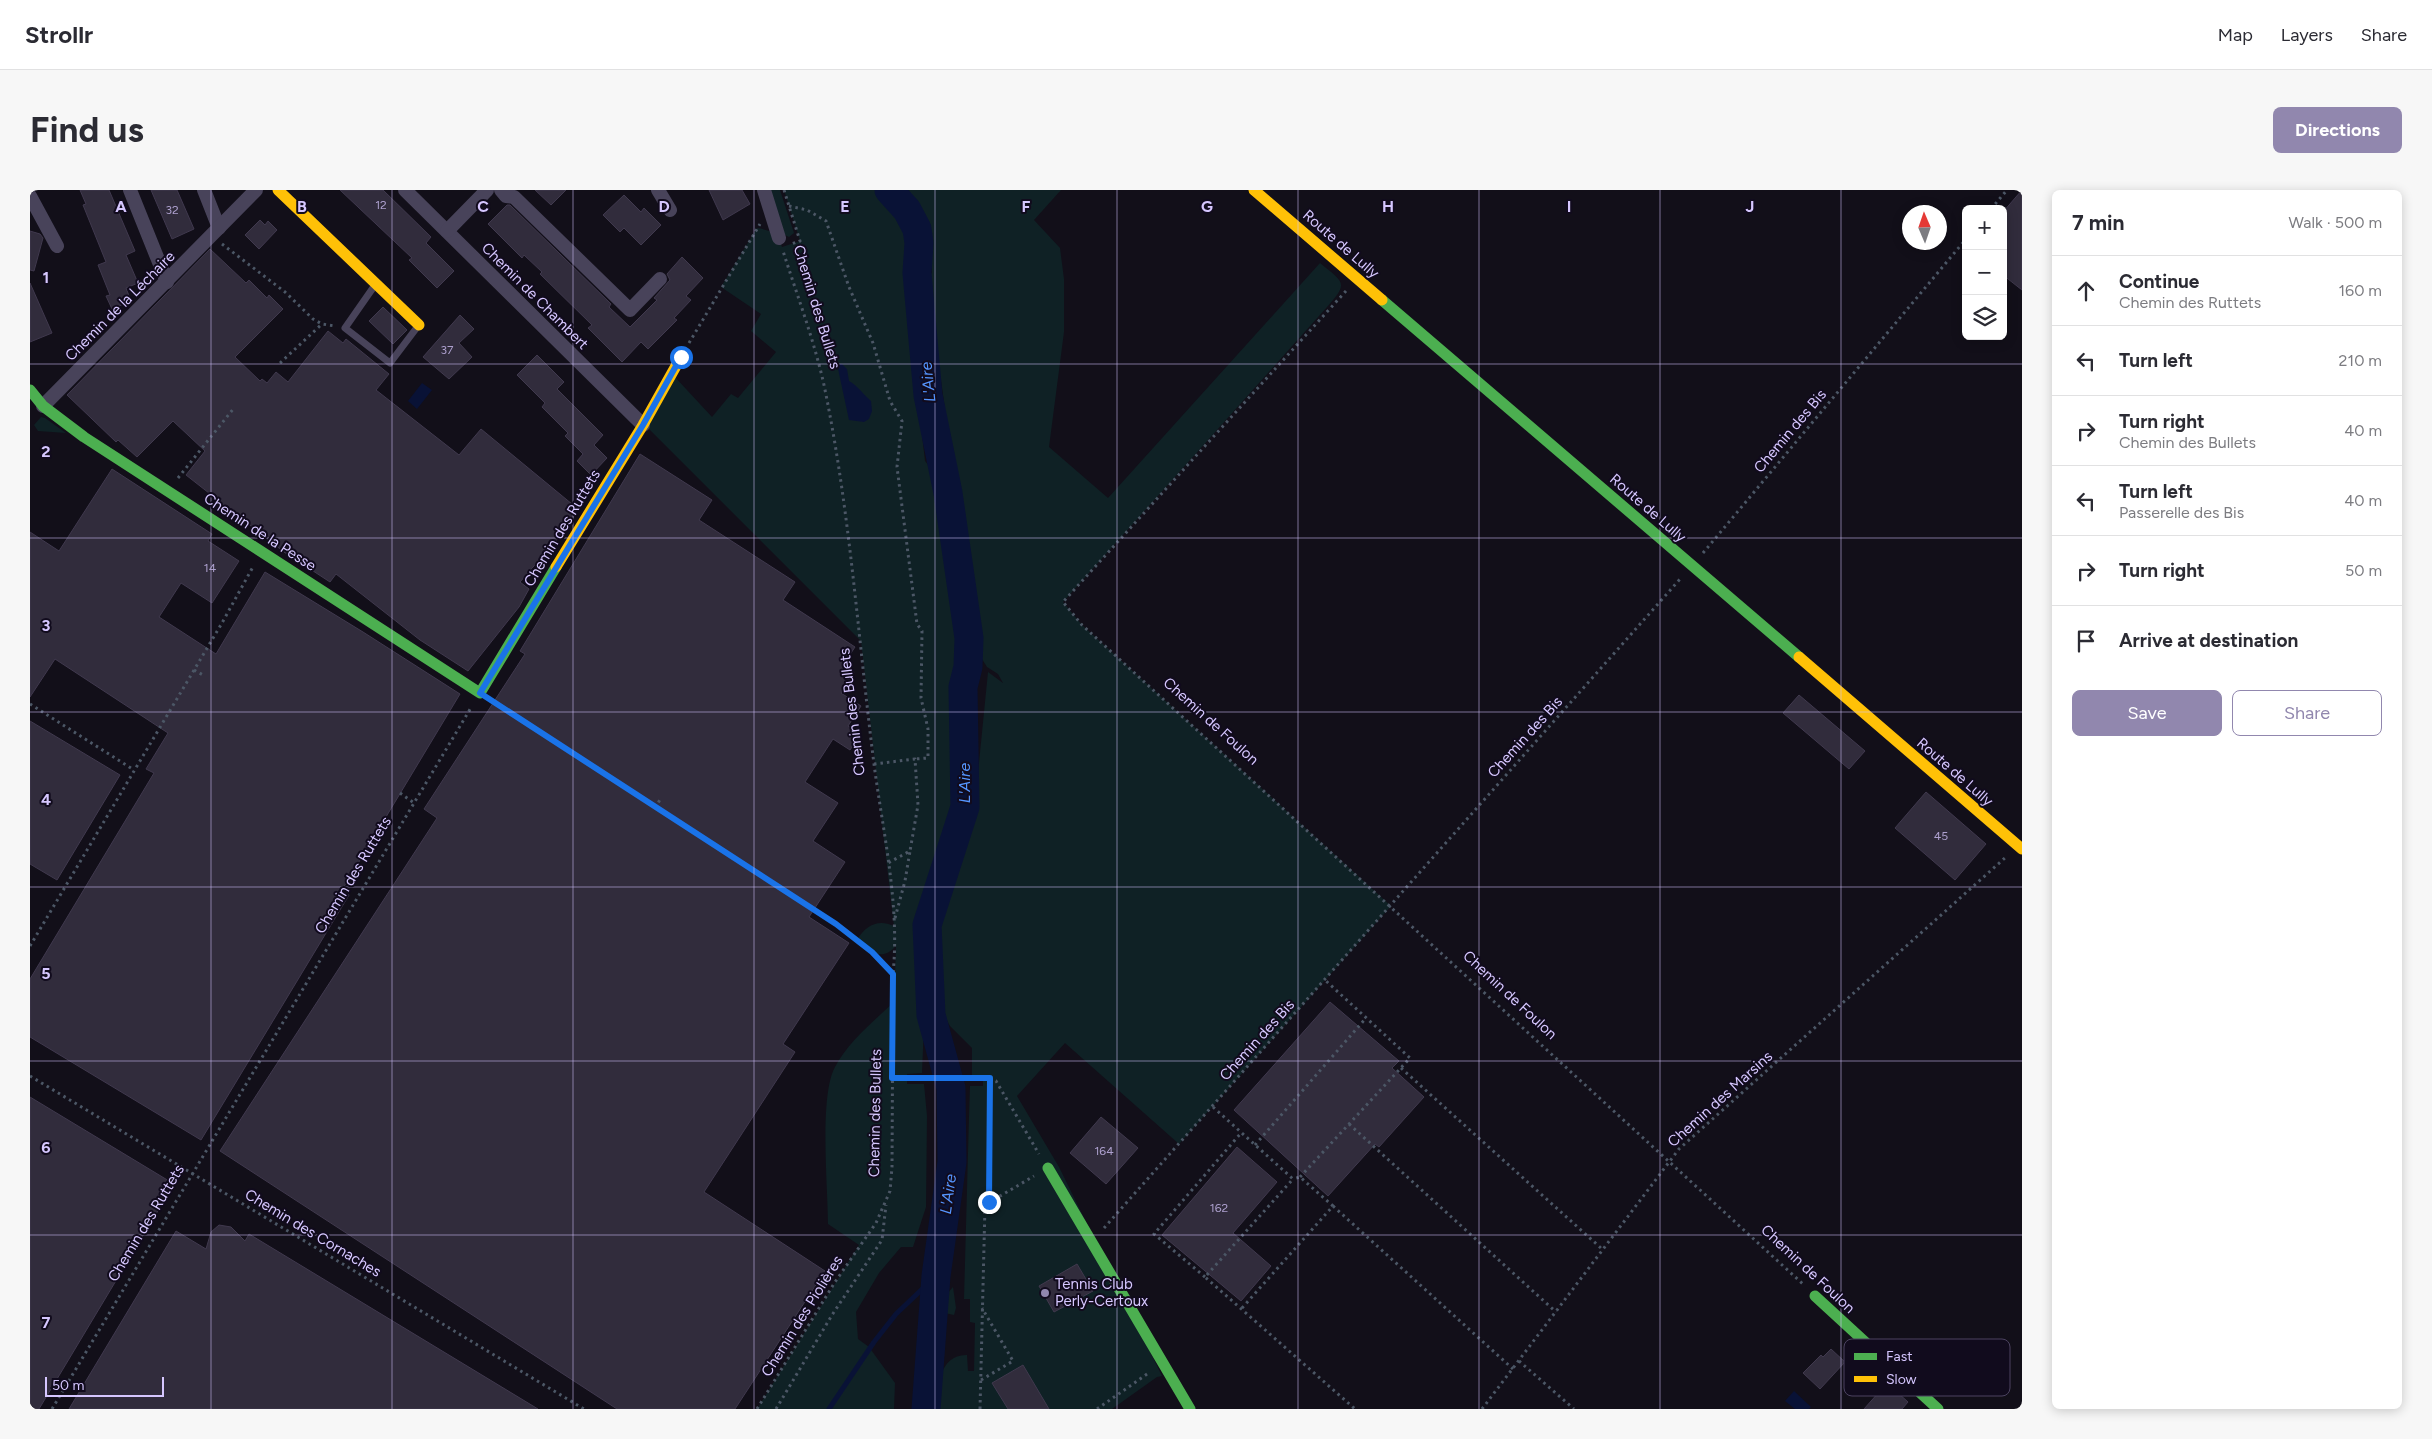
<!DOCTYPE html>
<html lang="en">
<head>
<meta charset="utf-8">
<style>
  body { margin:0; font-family:Figtree,sans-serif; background:#f7f7f7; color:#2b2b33 }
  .controls { position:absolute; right:15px; top:15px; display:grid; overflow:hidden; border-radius:8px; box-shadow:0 2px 12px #0003 }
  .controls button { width:45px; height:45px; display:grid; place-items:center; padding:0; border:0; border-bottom:1px solid #e1e1e2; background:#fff; color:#2b2b33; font:25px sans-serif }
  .compass { position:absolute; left:1872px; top:15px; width:45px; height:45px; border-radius:50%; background:#fff; box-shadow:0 2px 12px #0003; rotate:358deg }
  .scale { position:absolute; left:15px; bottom:12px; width:119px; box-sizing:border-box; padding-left:5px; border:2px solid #d6c7ff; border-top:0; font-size:14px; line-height:18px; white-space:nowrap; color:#d6c7ff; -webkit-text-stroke:4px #110b1d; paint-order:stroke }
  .stop { position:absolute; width:15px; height:15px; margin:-11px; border:4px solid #1a73e8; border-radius:50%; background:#fff }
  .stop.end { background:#1a73e8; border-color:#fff; box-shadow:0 1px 5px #0008 }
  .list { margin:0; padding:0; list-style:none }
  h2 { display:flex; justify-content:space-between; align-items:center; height:65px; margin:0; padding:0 20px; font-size:21px }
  h2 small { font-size:16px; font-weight:400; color:#7c7c81 }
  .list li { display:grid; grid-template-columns:32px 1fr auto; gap:15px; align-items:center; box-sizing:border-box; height:70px; padding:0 20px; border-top:1px solid #e1e1e2 }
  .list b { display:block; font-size:19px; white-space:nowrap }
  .list p { margin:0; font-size:16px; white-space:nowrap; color:#7c7c81 }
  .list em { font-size:16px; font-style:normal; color:#7c7c81 }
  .actions { display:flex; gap:10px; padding:15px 20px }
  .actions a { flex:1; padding:11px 0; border:1px solid #9187ae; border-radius:8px; text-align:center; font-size:18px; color:#9187ae }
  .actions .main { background:#9187ae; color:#fff }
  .icon { flex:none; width:28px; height:28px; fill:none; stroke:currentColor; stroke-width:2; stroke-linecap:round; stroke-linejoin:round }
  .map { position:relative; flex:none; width:1992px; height:1219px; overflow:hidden; border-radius:8px }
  header { display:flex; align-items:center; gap:30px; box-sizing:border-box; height:70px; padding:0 25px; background:#fff; border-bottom:1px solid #e1e1e2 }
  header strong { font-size:24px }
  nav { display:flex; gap:28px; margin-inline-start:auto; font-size:18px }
  .intro { display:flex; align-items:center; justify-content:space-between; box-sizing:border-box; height:120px; padding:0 30px }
  h1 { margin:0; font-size:35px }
  .button { padding:12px 22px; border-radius:8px; background:#9187ae; color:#fff; font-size:18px; font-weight:700 }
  main { display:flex; gap:30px; padding:0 30px }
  aside { flex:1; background:#fff; border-radius:8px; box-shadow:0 2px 12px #0003 }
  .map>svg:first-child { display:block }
  .green { fill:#0f2125 }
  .water { fill:#091236 }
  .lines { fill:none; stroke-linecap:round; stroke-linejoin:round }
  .stream { stroke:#091236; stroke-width:5 }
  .river { stroke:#091236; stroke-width:29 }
  .building { fill:#312c3c; stroke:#40394e }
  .path { stroke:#4c5766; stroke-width:3; stroke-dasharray:2.5 4; stroke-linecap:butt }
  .lane { stroke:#48435a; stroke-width:7 }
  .street { stroke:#48435a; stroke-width:14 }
  .fast { stroke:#4caf50; stroke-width:11 }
  .slow { stroke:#ffc107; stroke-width:11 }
  .route { stroke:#1a73e8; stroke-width:6 }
  .grid { fill:none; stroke:#d6c7ff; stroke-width:1; stroke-opacity:0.55 }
  .poi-dot { fill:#9187ae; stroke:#110b1d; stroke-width:2 }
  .labels { text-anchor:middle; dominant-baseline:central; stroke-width:4; stroke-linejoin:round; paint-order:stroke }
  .number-label { font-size:12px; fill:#ada0ce }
  .street-label { font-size:15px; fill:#d6c7ff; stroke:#110b1d }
  .poi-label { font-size:15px; fill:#d6c7ff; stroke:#110b1d; text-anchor:start }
  .water-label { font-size:16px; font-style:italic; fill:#5595ff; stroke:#110b1d }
  .key { fill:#110b1d; stroke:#4c4361; stroke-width:1 }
  .key-label { font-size:14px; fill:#d6c7ff }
  .grid-label { font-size:16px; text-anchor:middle; font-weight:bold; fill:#d6c7ff; stroke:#110b1d; stroke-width:4; stroke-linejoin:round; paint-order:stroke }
</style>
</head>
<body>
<header>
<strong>Strollr</strong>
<nav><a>Map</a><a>Layers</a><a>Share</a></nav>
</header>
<div class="intro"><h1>Find us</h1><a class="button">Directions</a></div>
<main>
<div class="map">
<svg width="1992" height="1219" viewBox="0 0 1992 1219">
  <rect width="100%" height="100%" fill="#120f19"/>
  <g class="green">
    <path d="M739,0h11l14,43 -5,4 -6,-3z"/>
    <path d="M754,0h99l28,51 6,150 8,70 4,5 8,33 17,99 4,55 -5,34 4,27 3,92 -35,92 -6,44 5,82 -2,49 -15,1v10h17l3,32 -1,91 -13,40h-12l-22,26 -23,39 2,27 11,8 26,36 -1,26h-137l102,-164 -31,-21c0,-36 -9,-128 7,-157 13,-25 39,-46 59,-65l2,-56c-15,16 -24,6 -39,-6 9,-15 21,-21 37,-14l-33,-285 -214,-214 27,-51 38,41 19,-23 7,4 38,-46 -25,-21 10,-17 -40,-27 36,-59c13,2 21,5 25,19l18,-6z"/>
    <path d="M877,0h154l-27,30 26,28 4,31v53l-15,115 59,51 212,-235c24,20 29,19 7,44l-264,295 19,23 309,281 -212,238 -114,-101 -48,53 42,71 103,209 -5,1 -45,32h-178c2,-21 6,-55 33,-54l1,16h6l1,-48 -5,-1v-23h-6l5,-183 1,-30h13v-11h-11v-27l-22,-22 -10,-18 -3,-85 20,-70 16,-30 15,-151 15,11 -5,-9 -11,-7 -10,-16 4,-10 -11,-46 -29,-215 -12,-38 -2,-59 5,-11 -4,-43 -11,-24 -8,-6z"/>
    <path d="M11,227l4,1 21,15 -28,-2 -4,-6z"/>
    <path d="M923,1097l3,21 -2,7 -14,-3v-10z"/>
  </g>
  <g class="water">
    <path d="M807,174h5l5,5 2,12c9,5 14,13 22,20l1,10 -3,8 -5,3 -15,-2z"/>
    <path d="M392,193l10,7 -15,19 -9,-8z"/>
    <path d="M1764,1201l17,16 -2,2h-14l-10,-8z"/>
  </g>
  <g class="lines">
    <path class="stream" d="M799,1219l45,-67 22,-28 40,-38"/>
    <path class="river" d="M859,0l18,20 10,19 2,14 -2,30 11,122 20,98 21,145 -1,29 -5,20 2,120 -38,118 4,90 20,73 1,74 -16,114 -10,133"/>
  </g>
  <g class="building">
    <path d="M50,0h29l26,61 -9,4 12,28 -12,5 5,13 -19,8 -6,-13 4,-1 -12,-30 8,-3 -23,-57 3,-1z"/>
    <path d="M121,0h26l17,39 -22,10z"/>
    <path d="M310,0h43l48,47 -5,6 28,28 -17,17 -28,-28 3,-2z"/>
    <path d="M505,0h31l-15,15z"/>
    <path d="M679,0h33l8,14 -27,16z"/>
    <path d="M1992,0v100l-19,-15v-63z"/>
    <path d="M594,5l17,17 3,-4 17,17 -20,20 -17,-17 -4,4 -17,-17z"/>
    <path d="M477,15h3l101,99 -2,3 21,20 27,-27 -3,-2 16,-18 -3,-6 15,-17 21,21 -17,18 5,4 -17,18 3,2 -29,29 -7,-7 -19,20 -34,-34 4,-3 -52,-51 2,-2 -18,-17 -2,3 -34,-34z"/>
    <path d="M230,30l5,5 3,-4 9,9 -18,19 -14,-14z"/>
    <path d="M0,41l10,3 3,4 -9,33 -4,-1z"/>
    <path d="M180,59l36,34 3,-3 18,18 2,-3 14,14 -48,48 25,24 2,-2 5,4 9,-11 12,10 40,-51 15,12 3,-4 43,35 -13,16 83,65 22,-26 97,80 -11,19 -47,54 9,7 -10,18 -51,64 -48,-31 -84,-66 -6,8 -46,-30 -98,-77 19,-24 -32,-30 -36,36 -19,-17 -2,2 -49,-47z"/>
    <path d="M0,93l22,50 -22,9z"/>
    <path d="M353,117l24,23 -14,14 -24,-23z"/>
    <path d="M430,125l14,14 -15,14 13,14 -23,22 -26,-22z"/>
    <path d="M507,165l27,27 -7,7 46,46 -9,10 13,13 -16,17 -14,-14 6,-7 -18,-18 3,-3 -26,-26 3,-4 -28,-28z"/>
    <path d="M610,264l72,46 -13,20 96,62 -12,18 72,47 -12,18 11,7 -13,21 20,13 -13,20 12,8 -10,16 -17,-11 -28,43 33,21 -25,38 32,21 -36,55 40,26 -66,101 12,8 -91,140 121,79 -90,138h-118l-397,-258 217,-333 -13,-9 101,-155 -5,-3z"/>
    <path d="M82,279l100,65 -4,7 31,20 -27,42 -31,-20 -22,34 57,37 49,-82 98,60 97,62 -118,196 7,5 -148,245 -171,-103v-58l124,-206 -8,-4 22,-36 -113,-74 -25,38v-165l29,19z"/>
    <path d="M1769,505l66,56 -16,18 -66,-56z"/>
    <path d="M0,531l90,54 -63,105 -27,-16z"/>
    <path d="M1896,602l60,52 -31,36 -60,-52z"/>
    <path d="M1300,812l69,59 -7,7 32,29 -45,50 -4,-3 -47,52 -94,-86z"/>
    <path d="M0,907l144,87 -135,225h-9z"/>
    <path d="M1071,927l37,31 -32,36 -36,-31z"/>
    <path d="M1207,957l40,35 -44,51 38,33 -30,35 -79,-66z"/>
    <path d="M189,1035l12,2 14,14 4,-7 289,175h-469l107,-178 30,18 5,-17z"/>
    <path d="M1047,1074l16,27 -39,21 -15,-26z"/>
    <path d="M1801,1159l14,13 -25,27 -17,-16 18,-18 2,2z"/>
    <path d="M993,1175l26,44h-41l-16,-26z"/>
    <path d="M1857,1193l21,19 -6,7h-38z"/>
  </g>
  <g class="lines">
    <g class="path">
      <path d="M754,0l16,51 -9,3"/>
      <path d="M759,16l18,4 19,11 23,66 24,56 17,58 12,20 -5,46 20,157 5,7 -1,67 7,31v29l-13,1"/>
      <path d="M1961,19l16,-19"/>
      <path d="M192,54l63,48 28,27 9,5 13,2"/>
      <path d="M1316,101l-283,311 19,23 722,660"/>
      <path d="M659,153l71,-119"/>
      <path d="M250,173l42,-39"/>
      <path d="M148,288l56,-70"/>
      <path d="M1673,363l263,-314"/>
      <path d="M164,480l9,5"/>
      <path d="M463,512l343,221 36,29 21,22"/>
      <path d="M0,514l104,66"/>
      <path d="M844,574l41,-5 3,46 -8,46 -22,12"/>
      <path d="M370,603l14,10"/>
      <path d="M625,618l6,-10"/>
      <path d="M865,728l10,-37 5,-30"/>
      <path d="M0,756l192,-323 32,-58"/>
      <path d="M1371,878l201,181"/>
      <path d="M0,886l554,333"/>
      <path d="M862,888h91l13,3 43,73"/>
      <path d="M1183,917l80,72 -88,98 150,132"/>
      <path d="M1319,934l207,188"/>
      <path d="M1225,955l111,-127"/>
      <path d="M1270,987l110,-119 -85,-78"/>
      <path d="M959,1012l1,-124"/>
      <path d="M1303,1016l180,163"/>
      <path d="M1074,1038l577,-650"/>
      <path d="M1175,1087l-51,-43 87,-101"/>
      <path d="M1212,1118l91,-102 -33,-29 -7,2"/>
      <path d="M1489,1171l55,48"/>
      <path d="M951,1190l32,-19 -31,-53"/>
      <path d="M22,1219l420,-703"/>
      <path d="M727,1219l78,-127 41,-59 14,-32 2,-24 1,-193c7,-70 -10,-141 -19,-210 -16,-126 -24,-254 -50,-379 -10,-45 -27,-90 -41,-134"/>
      <path d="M746,1219l56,-94 50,-75 4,-35"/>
      <path d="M950,1219l5,-204 49,-29"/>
      <path d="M1067,1219l53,-37"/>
      <path d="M1452,1219l197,-260 327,-292"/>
    </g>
    <path class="lane" d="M345,95l-30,43 45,35 28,-37"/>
    <g class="street">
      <path d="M100,0l37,92"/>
      <path d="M174,0l15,38"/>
      <path d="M375,0l238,235"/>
      <path d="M471,0l5,6 8,1 116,113 30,-31"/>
      <path d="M628,0l12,20"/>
      <path d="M734,0l15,48"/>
      <path d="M0,6l27,50"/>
      <path d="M417,41l40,-41"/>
      <path d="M13,216l213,-216"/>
    </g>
    <g class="fast">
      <path d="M1352,110l417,357"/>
      <path d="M0,200l13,16 41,31 396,256 76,-126"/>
      <path d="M1018,978l142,241"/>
      <path d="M1785,1106l123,113"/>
    </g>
    <g class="slow">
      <path d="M248,0l141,135"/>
      <path d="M1224,0l128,110"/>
      <path d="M526,377l87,-142 38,-68"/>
      <path d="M1769,467l223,192"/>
    </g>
  </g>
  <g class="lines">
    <path class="route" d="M651,167l-38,68 -163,268 356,231 36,28 21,22 -1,104h98l-1,124"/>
  </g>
  <path class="grid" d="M181,0v1219M362,0v1219M543,0v1219M724,0v1219M905,0v1219M1087,0v1219M1268,0v1219M1449,0v1219M1630,0v1219M1811,0v1219M0,174h1992M0,348h1992M0,522h1992M0,697h1992M0,871h1992M0,1045h1992"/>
  <circle class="poi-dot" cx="1015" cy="1103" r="5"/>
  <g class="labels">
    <g class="number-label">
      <text x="351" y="15">12</text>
      <text x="142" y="20">32</text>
      <text x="417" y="160">37</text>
      <text x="180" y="378">14</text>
      <text x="1911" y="646">45</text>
      <text x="1074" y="961">164</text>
      <text x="1189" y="1018">162</text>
    </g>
    <g class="street-label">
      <text transform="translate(1311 54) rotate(41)">Route de Lully</text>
      <text transform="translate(505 106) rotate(45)">Chemin de Chambert</text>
      <text transform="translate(90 116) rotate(-45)">Chemin de la Léchaire</text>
      <text transform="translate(787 117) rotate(73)">Chemin des Bullets</text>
      <text transform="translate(1760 241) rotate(-50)">Chemin des Bis</text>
      <text transform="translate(1618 318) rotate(41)">Route de Lully</text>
      <text transform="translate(532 338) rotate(-59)">Chemin des Ruttets</text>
      <text transform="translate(230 342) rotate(33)">Chemin de la Pesse</text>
      <text transform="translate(822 522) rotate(-97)">Chemin des Bullets</text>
      <text transform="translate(1181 531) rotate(42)">Chemin de Foulon</text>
      <text transform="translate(1495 547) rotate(-48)">Chemin des Bis</text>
      <text transform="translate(1925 582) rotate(41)">Route de Lully</text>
      <text transform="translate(323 685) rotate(-59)">Chemin des Ruttets</text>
      <text transform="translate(1480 805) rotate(43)">Chemin de Foulon</text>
      <text transform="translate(1227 850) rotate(-48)">Chemin des Bis</text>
      <text transform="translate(1690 909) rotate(-42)">Chemin des Marsins</text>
      <text transform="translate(845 923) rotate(-89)">Chemin des Bullets</text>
      <text transform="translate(116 1033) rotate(-59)">Chemin des Ruttets</text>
      <text transform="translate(283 1043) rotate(31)">Chemin des Cornaches</text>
      <text transform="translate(1778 1079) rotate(43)">Chemin de Foulon</text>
      <text transform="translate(772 1126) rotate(-58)">Chemin des Piolières</text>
    </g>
    <g class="poi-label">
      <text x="1025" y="1094">Tennis Club<tspan x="1025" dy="17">Perly-Certoux</tspan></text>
    </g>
    <g class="water-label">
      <text transform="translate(898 192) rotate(-96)">L'Aire</text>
      <text transform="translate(934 593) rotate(-90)">L'Aire</text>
      <text transform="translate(918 1004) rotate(-82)">L'Aire</text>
    </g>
  </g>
  <rect x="1814" y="1149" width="166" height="57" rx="8" class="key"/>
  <rect x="1824" y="1163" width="23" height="7" fill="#4caf50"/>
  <rect x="1824" y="1186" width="23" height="6" fill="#ffc107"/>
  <g class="key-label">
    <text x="1856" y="1171">Fast</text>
    <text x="1856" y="1194">Slow</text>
  </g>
  <g class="grid-label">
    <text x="91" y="22">A</text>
    <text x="272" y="22">B</text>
    <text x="453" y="22">C</text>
    <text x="634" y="22">D</text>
    <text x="815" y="22">E</text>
    <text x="996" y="22">F</text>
    <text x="1177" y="22">G</text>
    <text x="1358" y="22">H</text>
    <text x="1539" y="22">I</text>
    <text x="1720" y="22">J</text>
    <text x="16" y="93">1</text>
    <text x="16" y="267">2</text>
    <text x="16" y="441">3</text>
    <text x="16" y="615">4</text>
    <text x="16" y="789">5</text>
    <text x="16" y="963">6</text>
    <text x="16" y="1138">7</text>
  </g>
</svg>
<div class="controls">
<button>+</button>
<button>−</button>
<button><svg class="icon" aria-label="layers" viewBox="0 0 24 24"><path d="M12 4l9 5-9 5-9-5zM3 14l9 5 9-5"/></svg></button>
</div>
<svg class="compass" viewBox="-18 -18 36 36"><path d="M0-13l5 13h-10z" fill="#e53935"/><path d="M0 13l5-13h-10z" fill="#7c7c81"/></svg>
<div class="scale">50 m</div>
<div class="stop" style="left:651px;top:167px"></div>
<div class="stop end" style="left:959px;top:1012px"></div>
</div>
<aside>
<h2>7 min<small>Walk · 500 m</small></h2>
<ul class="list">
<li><svg class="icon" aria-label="ahead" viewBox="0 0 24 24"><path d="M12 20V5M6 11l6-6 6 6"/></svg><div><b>Continue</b><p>Chemin des Ruttets</p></div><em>160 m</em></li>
<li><svg class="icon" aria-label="left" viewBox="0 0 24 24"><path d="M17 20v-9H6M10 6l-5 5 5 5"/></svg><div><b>Turn left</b></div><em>210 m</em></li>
<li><svg class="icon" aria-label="right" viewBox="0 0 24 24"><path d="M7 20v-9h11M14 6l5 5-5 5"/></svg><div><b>Turn right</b><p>Chemin des Bullets</p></div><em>40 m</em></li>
<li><svg class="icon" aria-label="left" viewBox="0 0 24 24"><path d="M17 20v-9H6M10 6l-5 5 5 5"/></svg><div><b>Turn left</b><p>Passerelle des Bis</p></div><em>40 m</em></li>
<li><svg class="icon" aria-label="right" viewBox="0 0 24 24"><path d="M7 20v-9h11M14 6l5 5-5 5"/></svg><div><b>Turn right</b></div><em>50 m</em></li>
<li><svg class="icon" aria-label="arrive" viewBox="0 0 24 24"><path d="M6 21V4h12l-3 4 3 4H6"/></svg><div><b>Arrive at destination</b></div></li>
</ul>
<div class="actions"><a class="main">Save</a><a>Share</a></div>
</aside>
</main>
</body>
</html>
